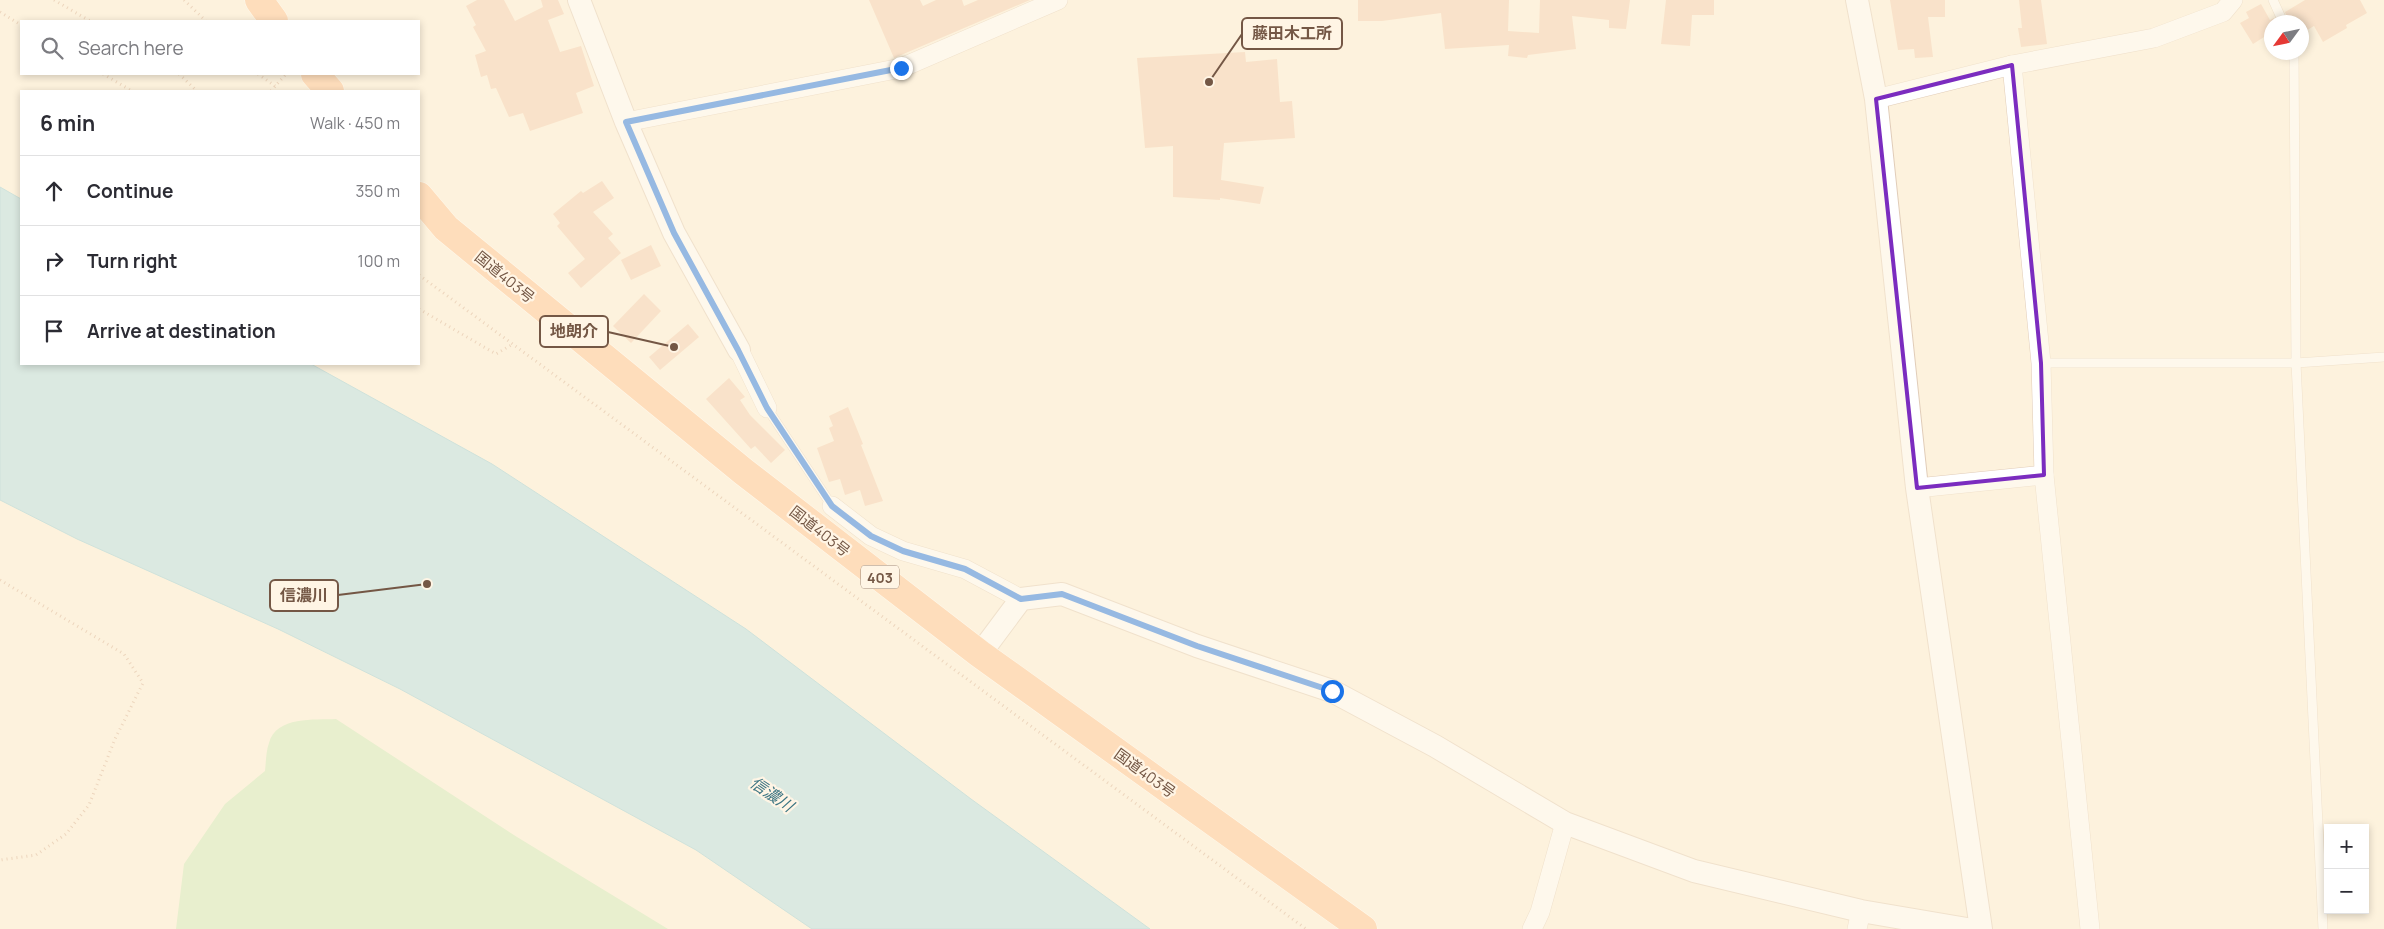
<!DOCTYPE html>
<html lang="en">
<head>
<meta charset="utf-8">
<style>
  body { margin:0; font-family:Manrope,"Noto Sans JP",sans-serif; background:#f7f7f7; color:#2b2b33 }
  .controls { position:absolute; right:15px; bottom:15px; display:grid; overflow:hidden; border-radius:0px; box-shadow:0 2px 8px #0003 }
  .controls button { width:45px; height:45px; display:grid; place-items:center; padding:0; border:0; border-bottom:1px solid #e1e1e2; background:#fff; color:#2b2b33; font:25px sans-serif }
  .compass { position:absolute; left:2264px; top:15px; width:45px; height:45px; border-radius:50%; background:#fff; box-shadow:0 2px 8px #0003; rotate:237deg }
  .stop { position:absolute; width:15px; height:15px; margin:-11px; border:4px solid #1a73e8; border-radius:50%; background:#fff }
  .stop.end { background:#1a73e8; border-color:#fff; box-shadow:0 1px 5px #0008 }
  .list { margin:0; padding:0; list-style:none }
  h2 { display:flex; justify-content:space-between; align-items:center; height:65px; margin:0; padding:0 20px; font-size:21px }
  h2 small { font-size:16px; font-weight:400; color:#7c7c81 }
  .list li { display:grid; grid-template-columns:32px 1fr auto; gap:15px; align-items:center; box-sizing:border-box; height:70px; padding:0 20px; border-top:1px solid #e1e1e2 }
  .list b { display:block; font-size:19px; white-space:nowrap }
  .list em { font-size:16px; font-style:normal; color:#7c7c81 }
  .icon { flex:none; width:28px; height:28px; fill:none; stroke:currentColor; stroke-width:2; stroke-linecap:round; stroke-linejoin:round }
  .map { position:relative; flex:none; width:2384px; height:929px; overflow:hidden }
  .search { position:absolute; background:#fff; box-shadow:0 2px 8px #0003; left:20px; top:20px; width:400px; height:55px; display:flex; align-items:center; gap:12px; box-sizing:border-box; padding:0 18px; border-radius:0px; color:#7c7c81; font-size:19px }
  .panel { position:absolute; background:#fff; box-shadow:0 2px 8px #0003; left:20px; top:90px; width:400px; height:275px; border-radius:0px }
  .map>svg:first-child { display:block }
  .green { fill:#ceebbc }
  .water { fill:#b1dee7; stroke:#97ced9 }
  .building { fill:#f4cfb3 }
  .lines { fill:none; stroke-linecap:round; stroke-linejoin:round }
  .service-casing { stroke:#e1cdb9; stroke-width:10 }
  .minor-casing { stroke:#e1cdb9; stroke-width:20 }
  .tertiary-casing { stroke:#e1cdb9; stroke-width:24 }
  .trunk-casing { stroke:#fff; stroke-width:29 }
  .path { stroke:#d8b297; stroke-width:3; stroke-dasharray:1 4; stroke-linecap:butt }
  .service { stroke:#fff; stroke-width:9 }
  .minor { stroke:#fff; stroke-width:19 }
  .tertiary { stroke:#fff; stroke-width:22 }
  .trunk { stroke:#fec492; stroke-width:28 }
  .route { stroke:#1a73e8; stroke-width:6 }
  .marked { fill:none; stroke:#7b2cbf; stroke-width:4; stroke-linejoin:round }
  .labels { text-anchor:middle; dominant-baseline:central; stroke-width:4.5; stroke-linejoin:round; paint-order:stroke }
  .shield { fill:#fff5e5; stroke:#9e8675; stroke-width:1 }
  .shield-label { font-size:14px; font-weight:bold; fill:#745745 }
  .street-label { font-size:15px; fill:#745745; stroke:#fff5e5 }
  .water-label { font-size:16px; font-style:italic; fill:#3b7482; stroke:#fff5e5 }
  .leader { fill:none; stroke:#745745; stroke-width:2 }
  .callout-dot { fill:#745745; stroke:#fff5e5; stroke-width:2 }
  .callout { fill:#fff5e5; stroke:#745745; stroke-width:2 }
  .callout-label { font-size:16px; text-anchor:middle; font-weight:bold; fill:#745745 }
</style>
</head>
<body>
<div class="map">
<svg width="2384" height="929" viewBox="0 0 2384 929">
  <rect width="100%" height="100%" fill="#fdf2dd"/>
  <path class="green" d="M336,719l181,118 151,92h-492l8,-65 41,-60 40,-33c1,-9 1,-20 4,-28 7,-27 46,-23 67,-24z"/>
  <path class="water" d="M0,187l21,12v165h290l181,100 254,165 225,170 179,130h-338l-116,-79 -296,-161 -122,-60 -201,-90 -77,-39z"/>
  <g class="building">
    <path d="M477,0h27l11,21 28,-14 -2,-7h17l6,14 -16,6 12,32 21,-6 13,40 -18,7 7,20 -53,18 -7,-18 -14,4 -13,-29 -5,1 -4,-14 -6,2 -6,-22 11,-4 -13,-24 3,-2 -10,-19z"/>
    <path d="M869,0h51l3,6 13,-6h26l2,6 14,-6h52l-136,58z"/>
    <path d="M1358,0h151l-1,31 31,2 1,-33h90l-4,29 -17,-1v-8l-37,-4 4,33 -48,6 -1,3 -19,-2 1,-11 -64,4 -4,-36 -59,8h-24z"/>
    <path d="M1666,0h48v15h-22l-2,31 -29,-2z"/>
    <path d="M1890,0h55v17h-17l5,40 -18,1 -1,-9 -16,1z"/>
    <path d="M2019,0h22l6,44 -26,3 -3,-19h4z"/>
    <path d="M2305,0h55l7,13 -21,12 1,3 -24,14 -9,-16 -10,6 -2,-10h-13l-4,-10z"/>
    <path d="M2261,4l9,16 4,-2 2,4h-4v10l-19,12 -13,-21 9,-5 -3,-6z"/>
    <path d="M1245,52l1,10 31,-3 3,43 12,-1 3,37 -71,5 -3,37 43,7 -4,17 -40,-6v2l-47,-3v-51l-28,2 -8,-90z"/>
    <path d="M602,181l12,17 -21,14 20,22 -5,4 13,15 -40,35 -13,-15 17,-14 -28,-33 3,-3 -7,-9 28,-23 2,2z"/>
    <path d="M651,245l10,21 -30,14 -10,-20z"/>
    <path d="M644,294l17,17 -30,32 -18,-17z"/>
    <path d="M688,324l11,13 -39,33 -11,-13z"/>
    <path d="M729,378l16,19 -5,3 10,15 35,35 -14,13 -16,-17 -4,3 -45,-50z"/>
    <path d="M848,407l15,37 -2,1 22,56 -18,5 -5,-16 -15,5 -5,-16 -11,3 -12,-34 17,-7 -5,-13 4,-2 -4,-10z"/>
  </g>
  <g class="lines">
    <g class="service-casing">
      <g id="service">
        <path d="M2273,0l10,22"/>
        <path d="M2294,52l2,311 27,566"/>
        <path d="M2041,363h255l88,-6"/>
        <path d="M767,408l65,98"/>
      </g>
    </g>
    <g class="minor-casing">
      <g id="minor">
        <path d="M2012,65l29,298 3,112 46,454"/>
        <path d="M1876,99l136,-34 142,-27 69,-26 10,-12"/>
        <path d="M626,122l275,-54 157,-68"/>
        <path d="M739,350l28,58"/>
        <path d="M1917,488l127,-13"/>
        <path d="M832,506l39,30 32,15 62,18 56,30"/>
        <path d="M1532,929l8,-17 25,-89"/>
        <path d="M1857,929l4,-18"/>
      </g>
    </g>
    <g class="tertiary-casing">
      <g id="tertiary">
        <path d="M579,0l47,122 48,111 65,117"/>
        <path d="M1857,0l19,99 41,389 64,441"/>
        <path d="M980,654l41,-55 41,-5 135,52 135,45 103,55 130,77 129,48 167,40 106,18"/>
      </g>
    </g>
    <g class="trunk-casing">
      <g id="trunk">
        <path d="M259,0l15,21"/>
        <path d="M315,74l15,17"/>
        <path d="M419,196l27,32 298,244 236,182 383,275"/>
      </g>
    </g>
    <g class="path">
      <path d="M54,0l36,21"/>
      <path d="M184,0l22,21"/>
      <path d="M0,12l21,13"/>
      <path d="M103,74l29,17"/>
      <path d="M179,74l18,17"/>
      <path d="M258,74l17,12"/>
      <path d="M271,91l15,-17"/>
      <path d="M419,275l887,654"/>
      <path d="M419,309l77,45 17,-10"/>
      <path d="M0,580l124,74 19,29 -28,56 -26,66 -23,29 -30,21 -36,5"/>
    </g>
    <use href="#service" class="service"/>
    <use href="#minor" class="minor"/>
    <use href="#tertiary" class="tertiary"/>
    <use href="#trunk" class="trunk"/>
  </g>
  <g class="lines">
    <path class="route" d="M901,68l-275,54 48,111 64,117 29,58 65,98 39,30 32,15 62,18 56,30 41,-5 135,52 135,45"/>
  </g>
  <path d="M0 0H2384V929H0ZM2012,65l29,298 3,112 -127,13 -41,-389z" fill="#fdf2dd" fill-opacity=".55" fill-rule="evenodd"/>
  <path class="marked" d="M2012,65l29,298 3,112 -127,13 -41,-389z"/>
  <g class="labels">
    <rect class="shield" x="861" y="565.5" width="38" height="23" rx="4"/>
    <g class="shield-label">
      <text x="880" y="577">403</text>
    </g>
    <g class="street-label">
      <text transform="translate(505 277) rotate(39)">国道403号</text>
      <text transform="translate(820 531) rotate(38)">国道403号</text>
      <text transform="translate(1145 773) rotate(36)">国道403号</text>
    </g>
    <g class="water-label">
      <text transform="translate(772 794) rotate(34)">信濃川</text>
    </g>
  </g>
  <path class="leader" d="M1209 82L1242 34M674 347L608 332M427 584L338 595"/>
  <g class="callout-dot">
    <circle cx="1209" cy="82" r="5"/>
    <circle cx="674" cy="347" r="5"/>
    <circle cx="427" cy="584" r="5"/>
  </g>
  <g class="callout">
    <rect x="1242" y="18" width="100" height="31" rx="5"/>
    <rect x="540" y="316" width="68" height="31" rx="5"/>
    <rect x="270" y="580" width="68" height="31" rx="5"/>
  </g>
  <g class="callout-label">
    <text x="1292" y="39">藤田木工所</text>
    <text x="574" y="337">地朗介</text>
    <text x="304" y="601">信濃川</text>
  </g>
</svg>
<div class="controls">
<button>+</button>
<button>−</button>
</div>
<svg class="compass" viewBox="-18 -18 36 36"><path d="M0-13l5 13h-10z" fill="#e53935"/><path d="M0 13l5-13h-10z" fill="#7c7c81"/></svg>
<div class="stop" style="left:1332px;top:691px"></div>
<div class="stop end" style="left:901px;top:68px"></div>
<div class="search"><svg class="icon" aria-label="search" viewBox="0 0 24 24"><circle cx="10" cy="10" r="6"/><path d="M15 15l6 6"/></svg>Search here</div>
<section class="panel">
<h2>6 min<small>Walk · 450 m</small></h2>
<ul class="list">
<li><svg class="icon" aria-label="ahead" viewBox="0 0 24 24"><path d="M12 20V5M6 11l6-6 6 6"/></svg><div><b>Continue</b></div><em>350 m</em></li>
<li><svg class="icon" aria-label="right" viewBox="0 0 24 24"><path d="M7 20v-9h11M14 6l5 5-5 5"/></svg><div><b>Turn right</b></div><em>100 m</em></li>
<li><svg class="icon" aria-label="arrive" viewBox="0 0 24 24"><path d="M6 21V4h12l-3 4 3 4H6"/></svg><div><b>Arrive at destination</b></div></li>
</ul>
</section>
</div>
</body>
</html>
